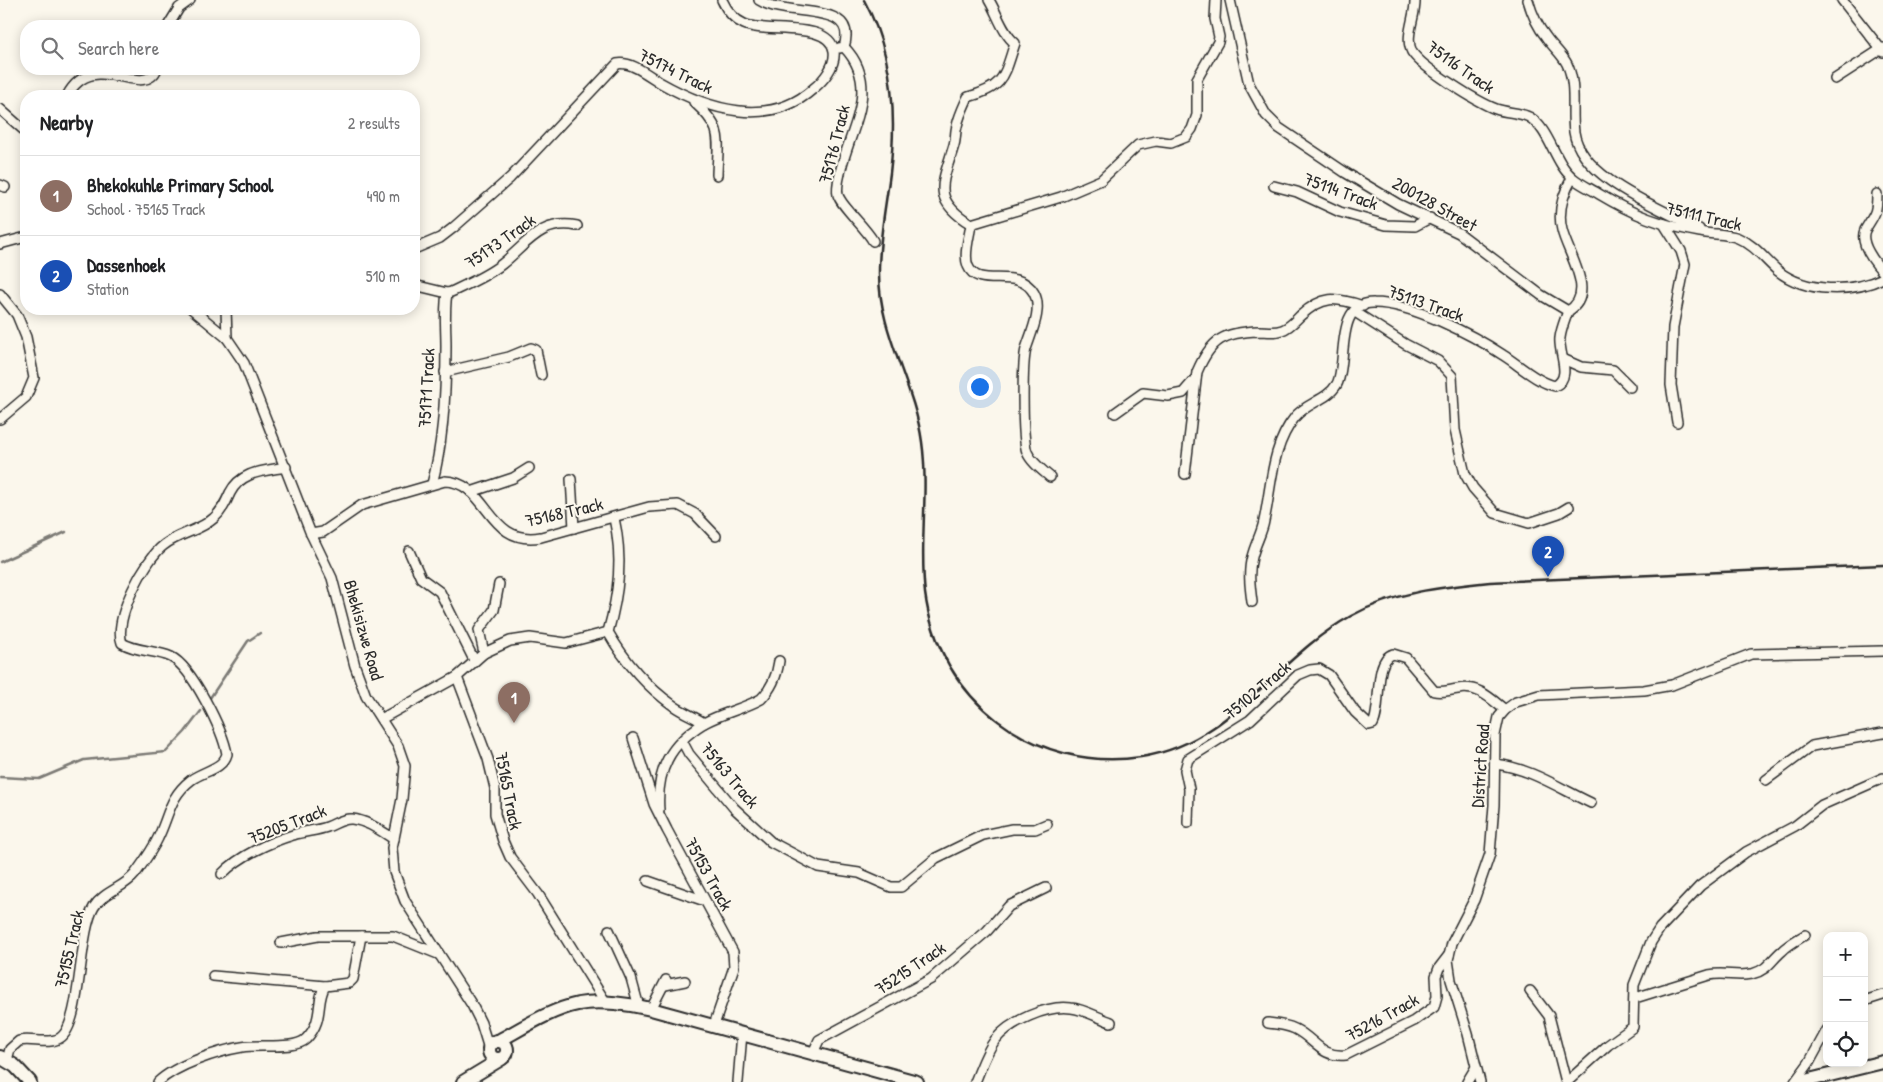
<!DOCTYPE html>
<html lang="en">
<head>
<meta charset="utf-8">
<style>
  body { margin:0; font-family:"Patrick Hand",sans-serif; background:#f6f6f6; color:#202124 }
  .controls { position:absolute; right:15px; bottom:15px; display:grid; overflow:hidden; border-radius:10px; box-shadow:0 2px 12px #0003 }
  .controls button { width:45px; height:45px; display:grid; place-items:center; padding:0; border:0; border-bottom:1px solid #e0e0e0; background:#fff; color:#202124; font:25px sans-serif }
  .you { position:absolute; left:979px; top:386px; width:18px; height:18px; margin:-12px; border:4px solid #fff; border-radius:50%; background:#1a73e8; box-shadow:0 0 0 8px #1a73e833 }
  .badge { display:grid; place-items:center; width:32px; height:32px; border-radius:50%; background:#c8321e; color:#fff; font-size:16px; font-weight:700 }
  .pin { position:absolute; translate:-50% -41px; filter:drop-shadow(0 1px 2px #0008) }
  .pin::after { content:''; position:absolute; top:26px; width:18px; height:15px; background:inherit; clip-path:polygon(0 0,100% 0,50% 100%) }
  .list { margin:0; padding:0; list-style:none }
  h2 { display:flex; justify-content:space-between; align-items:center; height:65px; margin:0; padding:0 20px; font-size:21px }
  h2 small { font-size:16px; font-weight:400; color:#757577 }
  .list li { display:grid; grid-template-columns:32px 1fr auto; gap:15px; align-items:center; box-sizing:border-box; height:80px; padding:0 20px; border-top:1px solid #e0e0e0 }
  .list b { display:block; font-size:19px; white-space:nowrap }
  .list p { margin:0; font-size:16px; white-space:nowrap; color:#757577 }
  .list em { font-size:16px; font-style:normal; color:#757577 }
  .icon { flex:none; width:28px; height:28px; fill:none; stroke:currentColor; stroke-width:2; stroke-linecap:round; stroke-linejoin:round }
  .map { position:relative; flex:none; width:1883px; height:1082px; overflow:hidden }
  .search { position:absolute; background:#fff; box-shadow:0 2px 12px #0003; left:20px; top:20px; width:400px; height:55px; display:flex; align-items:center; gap:12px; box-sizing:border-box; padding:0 18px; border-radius:20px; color:#757577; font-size:19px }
  .panel { position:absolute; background:#fff; box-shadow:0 2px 12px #0003; left:20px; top:90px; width:400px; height:225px; border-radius:20px }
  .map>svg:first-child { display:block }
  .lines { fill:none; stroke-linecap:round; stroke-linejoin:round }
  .stream { stroke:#7b7a75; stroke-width:2.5 }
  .street-casing { stroke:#2b2b2b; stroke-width:12 }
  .secondary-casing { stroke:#2b2b2b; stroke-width:16 }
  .street { stroke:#fbf7ec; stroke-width:9 }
  .secondary { stroke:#fbf7ec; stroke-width:12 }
  .rail { stroke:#2b2b2b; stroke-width:2.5 }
  .labels { text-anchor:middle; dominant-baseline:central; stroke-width:4; stroke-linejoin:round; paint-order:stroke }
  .street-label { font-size:18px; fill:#2b2b2b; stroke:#fbf7ec }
</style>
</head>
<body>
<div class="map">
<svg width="1883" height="1082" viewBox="0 0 1883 1082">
  <rect width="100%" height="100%" fill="#fbf7ec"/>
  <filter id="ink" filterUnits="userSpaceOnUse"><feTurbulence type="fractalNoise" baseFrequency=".02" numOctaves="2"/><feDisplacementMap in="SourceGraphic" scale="10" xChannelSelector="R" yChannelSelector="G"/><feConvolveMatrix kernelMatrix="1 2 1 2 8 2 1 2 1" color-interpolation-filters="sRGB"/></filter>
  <g filter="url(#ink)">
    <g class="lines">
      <g class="stream">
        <path d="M0,562l66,-30"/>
        <path d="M210,698l38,-57 12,-8"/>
        <path d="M0,777l39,2 45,-19 82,-8 19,-20 16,-21"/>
      </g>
      <g class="street-casing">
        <g id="street">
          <path d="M759,0c29,19 100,0 85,47l-5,1"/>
          <path d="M989,0c8,13 14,34 26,43 -11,33 -10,44 -47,54 -4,9 -9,19 -11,29 -2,6 -1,13 -3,19 -11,38 -24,54 17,79l90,-27 40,-17 37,-35 18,-4 15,2 15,-6 6,-8 5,-14v-36l21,-37 1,-5 -4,-18 1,-19"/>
          <path d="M1230,0l19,84 17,31 13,13 67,45 52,31 61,29 82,62 27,16c30,-17 -1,-58 -6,-81 -5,-19 1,-36 10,-52"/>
          <path d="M1415,0c1,16 -11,37 -3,52 9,15 67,51 84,57 11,4 23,3 33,8 21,12 25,46 44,61 7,6 18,11 26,16 35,21 61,31 101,38 12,3 26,1 38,6 17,7 26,21 40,33 28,22 74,22 105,7"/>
          <path d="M1528,0c4,14 9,26 18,37 6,9 16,17 21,27 10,21 4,45 7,68 7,48 88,76 125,97"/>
          <path d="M1842,0l41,52"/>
          <path d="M168,26l11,-18 11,-8"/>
          <path d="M844,47c37,38 7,80 -3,122 -2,9 -5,18 -3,26 3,11 28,33 35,46"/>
          <path d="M1835,79l48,-31"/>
          <path d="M67,96c27,-50 75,5 90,-27"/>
          <path d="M694,102c30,27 24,35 23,73"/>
          <path d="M0,109l26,23"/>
          <path d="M0,185l5,2"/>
          <path d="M1274,186l23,6 43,20 46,13 29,1 15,-8"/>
          <path d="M1877,194c0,21 -3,20 -12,36 -6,13 10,33 18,42"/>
          <path d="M971,224c-1,11 -8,30 -3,42 10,25 50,-1 66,27 9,16 -3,40 -8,56 -4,15 -4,89 1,103 4,10 15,18 23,25"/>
          <path d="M1664,224l17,27 4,13 -12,63 -2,58 6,37"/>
          <path d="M0,244l26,-7"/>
          <path d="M414,249l26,-11 13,-10 57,-50 107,-114c15,-3 32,12 44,19 46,26 107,46 152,6 10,-8 23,-23 21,-38 -5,-31 -69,-17 -90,-27 -11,-5 -17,-13 -22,-24"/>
          <path d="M414,285l33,8 4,-1c17,-8 36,-16 51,-28 25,-20 39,-45 75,-38"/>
          <path d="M0,294l17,21 9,22 8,41 -8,19 -26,22"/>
          <path d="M192,309l35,29 17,25 67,171 21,44 23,88 11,30 32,50 7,20 -3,33 -10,49 2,24 11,29 67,104 9,18 8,26"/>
          <path d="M226,309l1,29"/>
          <path d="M1355,312l50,32 33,17 14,15 3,54 10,44 8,14 22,25 34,10 30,-10 10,-6"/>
          <path d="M1563,359l18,8 32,3 17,17"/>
          <path d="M445,372l64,-15 22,-9 5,2 5,25"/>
          <path d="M1115,413l28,-20 25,3 15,-3 13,-15"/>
          <path d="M1185,474l12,-102c14,-33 27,-40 62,-41 7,0 16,2 23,-1 7,-2 13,-9 18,-14 23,-21 35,-19 63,-10"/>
          <path d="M571,479l3,49"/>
          <path d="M432,484c11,-40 14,-97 14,-138 0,-18 -2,-35 1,-53"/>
          <path d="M471,492l42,-14 16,-10"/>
          <path d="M614,518c9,40 5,75 -6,114 16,28 39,55 66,74 10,7 21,11 30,17"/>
          <path d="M311,534l12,-2 39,-27 83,-24c44,1 42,66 96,56l108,-30 29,-2 17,9 21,22"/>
          <path d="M409,551l12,27 19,14 34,68"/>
          <path d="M1252,602c-2,-15 -4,-31 0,-45 3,-13 10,-24 12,-36 8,-36 7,-74 31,-104 11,-14 33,-17 42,-33 11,-21 -3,-82 37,-81 37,0 99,32 129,52 16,10 34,27 52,31 18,-9 3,-33 5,-48 1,-9 5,-18 8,-27"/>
          <path d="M484,653l-5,-23 15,-20 5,-26"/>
          <path d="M457,677l31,82 7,29v26l8,27 7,16 28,37 68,109"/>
          <path d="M381,719l76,-42 27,-24 26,-12 20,-3 36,5 42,-11"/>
          <path d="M633,738l21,66 13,26 66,122 1,15 -20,58"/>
          <path d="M682,741l7,13 45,54 37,34 47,25 41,6 32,14h10l35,-29 47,-23 29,-6h23l12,-5"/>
          <path d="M1495,764c35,4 64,24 96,39"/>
          <path d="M1766,780l46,-34 71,-13"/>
          <path d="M659,810c-3,-40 11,-66 45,-87 18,-10 39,-14 57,-24 11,-11 16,-23 18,-38"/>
          <path d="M1188,823l1,-34 -4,-19 3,-11 62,-39 48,-45 12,-5 9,-1 10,6 26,37 14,13 4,-1c9,-16 0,-64 20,-70l13,4 28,33c8,2 15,-1 24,-2 20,-4 32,9 47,21"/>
          <path d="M222,874c17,-18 48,-32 71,-39 11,-4 23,-4 34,-8 9,-3 15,-9 25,-8 16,2 29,12 42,20"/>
          <path d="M648,881l57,20"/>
          <path d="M609,930l22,48 8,29"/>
          <path d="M281,943l37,-7h75l45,18"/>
          <path d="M213,976l112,10"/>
          <path d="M665,985l20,-4"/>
          <path d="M1530,991l19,25 17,66"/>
          <path d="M1635,998l74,-23c15,-3 28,2 43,-1 16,-4 19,-14 30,-23 7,-7 15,-11 23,-16"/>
          <path d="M1864,1001l19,-6"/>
          <path d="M651,1009l15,-29"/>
          <path d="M1268,1023c10,1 19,2 27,6 20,10 26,29 51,26l68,-34 20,-14 3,-11 -1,-20 3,-8 10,-13"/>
          <path d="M813,1053l6,-13 112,-61 56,-48 22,-25 37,-18"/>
          <path d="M7,1060l3,-11 9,-8c12,-3 30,4 41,-3 22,-14 18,-105 34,-131 9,-15 30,-19 41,-33 8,-11 17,-23 23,-36 11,-22 11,-41 33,-58 12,-9 32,-11 36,-26 -4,-23 -35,-87 -56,-97 -15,-7 -34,-5 -49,-14 -9,-24 23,-84 42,-98 15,-12 36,-14 50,-27 8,-7 12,-16 16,-25 11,-22 34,-22 56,-26"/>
          <path d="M158,1082c18,-17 60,-31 84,-35 16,-3 53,3 64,-8 19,-20 9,-37 19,-53l24,-3 4,-4 8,-43"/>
          <path d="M738,1082l4,-49"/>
          <path d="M975,1082c6,-14 11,-30 20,-42 15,-19 52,-35 76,-32 13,1 28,10 40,14"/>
          <path d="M1467,1082l9,-15"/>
          <path d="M1480,1082l-12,-48 -17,-54 -3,-20 4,-17 22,-43 16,-46 4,-49 1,-70 4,-18 6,-7 11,-8 23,-7 105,-5 28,-5 79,-31 132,-3"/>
          <path d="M1567,1082l41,-37 25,-18 1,-42 17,-43 9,-14 40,-42 46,-34 49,-26 27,-21 61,-27"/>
          <path d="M1795,1082l14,-19 18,-33"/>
        </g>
      </g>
      <g class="secondary-casing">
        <g id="secondary">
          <path d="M500,1040c24,-13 50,-30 78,-36 22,-4 52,0 73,5l266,73"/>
          <circle cx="498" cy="1050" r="9"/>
          <path d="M0,1057l15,9 15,16"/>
          <path d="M463,1082l38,-23"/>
          <path d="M1801,1082l82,-20"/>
        </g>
      </g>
      <use href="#street" class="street"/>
      <use href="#secondary" class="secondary"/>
      <path class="rail" d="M864,0c29,53 33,114 26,173 -4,32 -11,65 -11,98 -1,61 35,112 43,171 7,50 -3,102 3,151 14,107 109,180 216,164 90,-13 135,-100 210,-141 43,-24 90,-29 139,-34l393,-17"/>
    </g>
  </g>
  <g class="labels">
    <g class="street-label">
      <text transform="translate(1461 67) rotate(35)">75116 Track</text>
      <text transform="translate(676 71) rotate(26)">75174 Track</text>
      <text transform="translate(834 144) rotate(-76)">75176 Track</text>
      <text transform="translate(1341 191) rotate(20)">75114 Track</text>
      <text transform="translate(1435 204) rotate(29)">200128 Street</text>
      <text transform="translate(1704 216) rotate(13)">75111 Track</text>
      <text transform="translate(500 241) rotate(-35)">75173 Track</text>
      <text transform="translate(1426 303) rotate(19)">75113 Track</text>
      <text transform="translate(426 388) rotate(-87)">75171 Track</text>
      <text transform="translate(564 512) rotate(-13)">75168 Track</text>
      <text transform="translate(364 630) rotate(74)">Bhekisizwe Road</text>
      <text transform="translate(1257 690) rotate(-40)">75102 Track</text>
      <text transform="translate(1480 766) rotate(-86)">District Road</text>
      <text transform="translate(730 775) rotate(50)">75163 Track</text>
      <text transform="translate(509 791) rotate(79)">75165 Track</text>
      <text transform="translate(287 824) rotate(-21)">75205 Track</text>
      <text transform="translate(709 874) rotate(61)">75153 Track</text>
      <text transform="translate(69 949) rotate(-77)">75155 Track</text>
      <text transform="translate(910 968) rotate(-34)">75215 Track</text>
      <text transform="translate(1382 1017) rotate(-29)">75216 Track</text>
    </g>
  </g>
</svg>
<div class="controls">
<button>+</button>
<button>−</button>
<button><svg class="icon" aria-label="locate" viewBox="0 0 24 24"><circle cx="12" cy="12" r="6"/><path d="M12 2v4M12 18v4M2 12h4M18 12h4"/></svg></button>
</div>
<div class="you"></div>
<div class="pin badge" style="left:514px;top:723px;background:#8d6e63">1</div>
<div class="pin badge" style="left:1548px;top:577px;background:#1a4fb4">2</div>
<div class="search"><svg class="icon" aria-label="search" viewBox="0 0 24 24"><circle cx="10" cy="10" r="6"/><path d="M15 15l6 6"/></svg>Search here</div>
<section class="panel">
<h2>Nearby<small>2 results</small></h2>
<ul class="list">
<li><span class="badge" style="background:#8d6e63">1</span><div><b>Bhekokuhle Primary School</b><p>School · 75165 Track</p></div><em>490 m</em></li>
<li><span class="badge" style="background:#1a4fb4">2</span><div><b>Dassenhoek</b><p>Station</p></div><em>510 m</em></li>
</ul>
</section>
</div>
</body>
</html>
